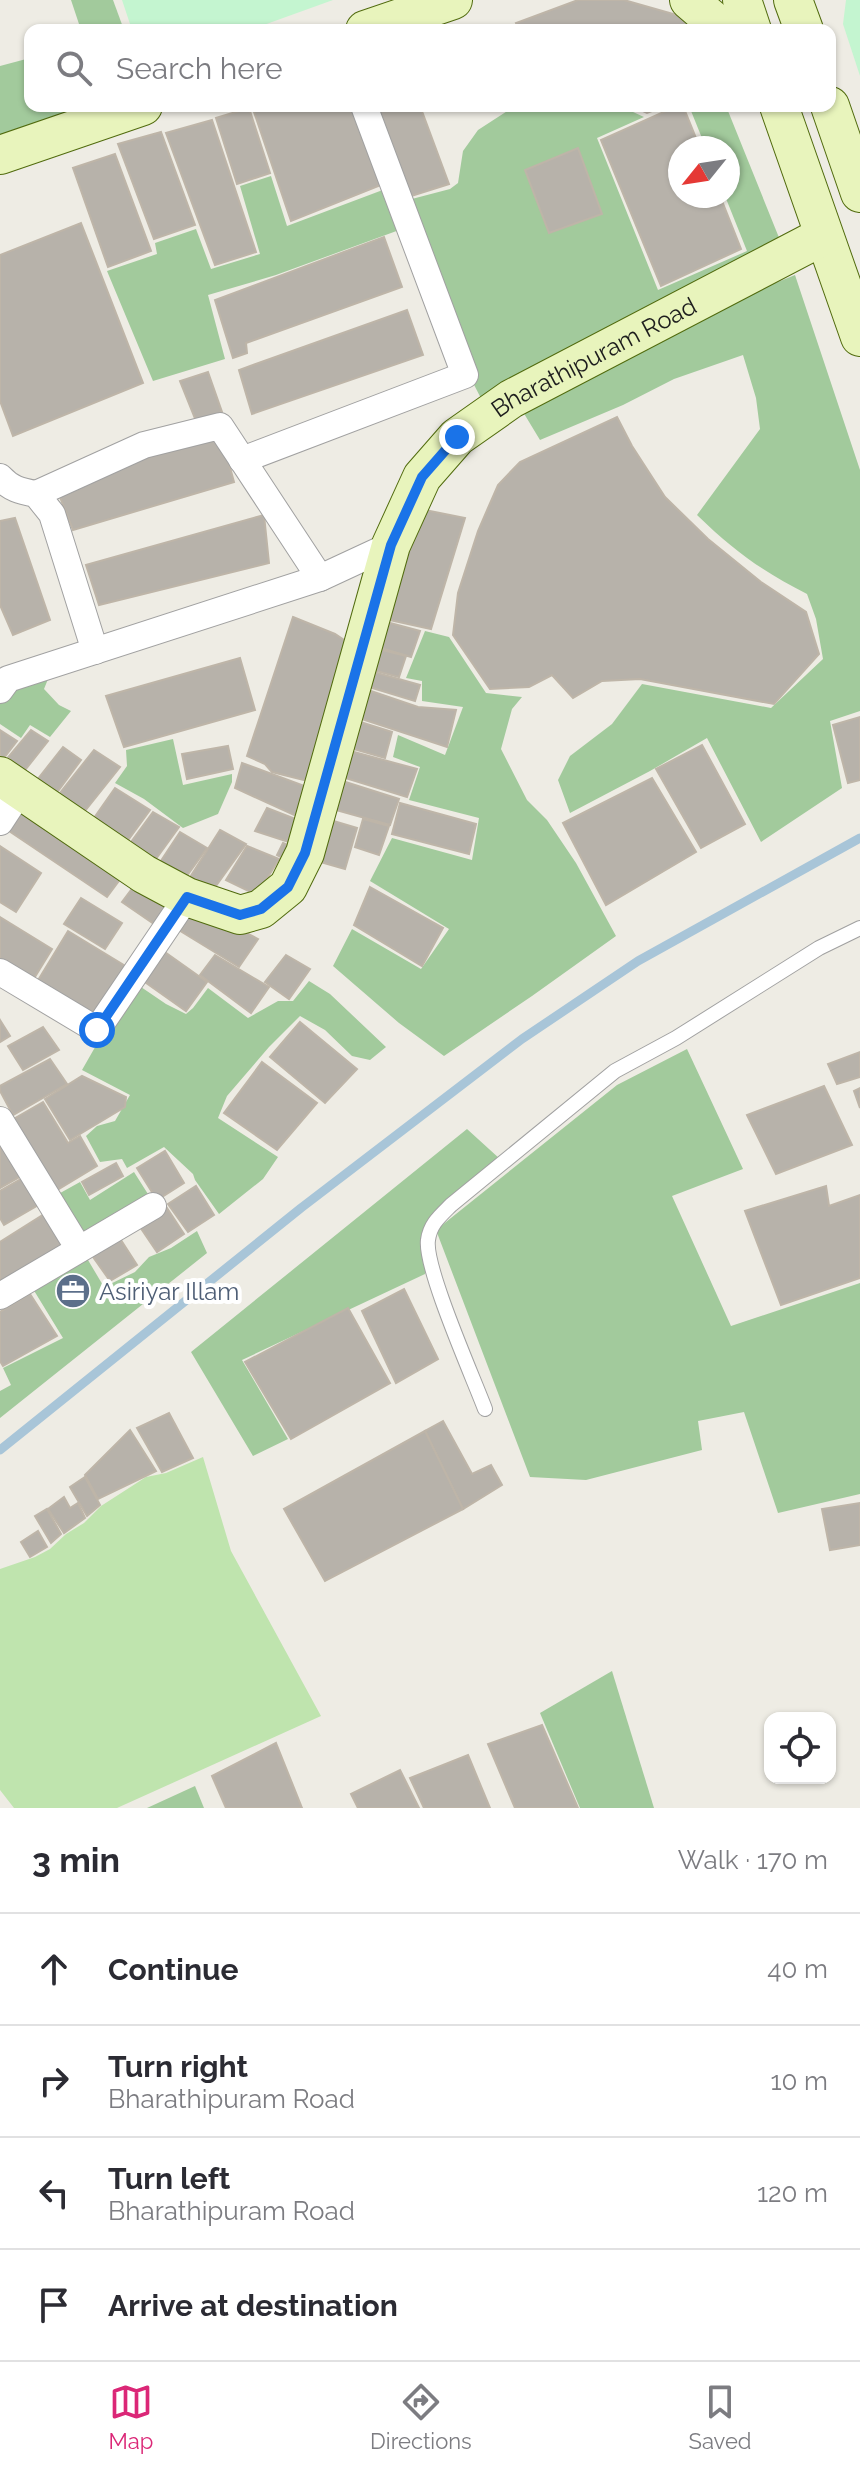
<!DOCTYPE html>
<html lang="en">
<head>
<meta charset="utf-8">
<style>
  body { margin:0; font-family:Raleway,sans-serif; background:#f7f7f7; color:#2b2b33 }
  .controls { position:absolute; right:24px; bottom:24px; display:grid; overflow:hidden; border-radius:16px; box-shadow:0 2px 6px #0004 }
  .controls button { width:72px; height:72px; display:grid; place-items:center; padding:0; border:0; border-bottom:2px solid #e1e1e2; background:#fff; color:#2b2b33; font:40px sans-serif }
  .compass { position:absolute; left:668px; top:136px; width:72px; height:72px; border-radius:50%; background:#fff; box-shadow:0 2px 6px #0004; rotate:240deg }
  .stop { position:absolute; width:24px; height:24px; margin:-18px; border:6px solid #1a73e8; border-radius:50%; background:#fff }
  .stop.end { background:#1a73e8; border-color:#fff; box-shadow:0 2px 8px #0008 }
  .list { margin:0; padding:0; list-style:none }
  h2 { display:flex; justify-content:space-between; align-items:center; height:104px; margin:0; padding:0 32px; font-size:34px }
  h2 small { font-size:26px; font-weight:400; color:#7c7c81 }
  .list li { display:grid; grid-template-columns:52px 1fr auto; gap:24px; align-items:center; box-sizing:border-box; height:112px; padding:0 32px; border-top:2px solid #e1e1e2 }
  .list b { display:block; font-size:30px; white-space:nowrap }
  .list p { margin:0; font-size:26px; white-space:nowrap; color:#7c7c81 }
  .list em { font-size:26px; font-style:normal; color:#7c7c81 }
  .icon { flex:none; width:44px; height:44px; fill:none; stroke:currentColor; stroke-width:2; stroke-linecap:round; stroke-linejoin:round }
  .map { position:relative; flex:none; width:860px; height:1808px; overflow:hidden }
  .search { position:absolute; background:#fff; box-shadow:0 2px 6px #0004; left:24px; right:24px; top:24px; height:88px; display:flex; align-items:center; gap:20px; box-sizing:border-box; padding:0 28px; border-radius:16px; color:#7c7c81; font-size:30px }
  .sheet { height:552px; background:#fff }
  nav { display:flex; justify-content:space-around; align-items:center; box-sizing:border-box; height:112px; border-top:2px solid #e1e1e2; background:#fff; font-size:22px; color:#7c7c81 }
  nav a { display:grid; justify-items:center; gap:4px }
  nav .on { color:#db2777 }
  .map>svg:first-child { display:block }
  .grass { fill:#bfe4ae }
  .forest { fill:#a2ca9c }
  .park { fill:#c4f5d0 }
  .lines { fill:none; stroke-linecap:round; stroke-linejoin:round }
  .stream { stroke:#a8c5d8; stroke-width:9 }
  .building { fill:#b7b2aa; stroke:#beb5a8; stroke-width:2 }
  .lane-casing { stroke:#a1a1a1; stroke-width:16 }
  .street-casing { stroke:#a1a1a1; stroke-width:28 }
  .secondary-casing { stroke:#516b0e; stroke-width:40 }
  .lane { stroke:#fff; stroke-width:14 }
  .street { stroke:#fff; stroke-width:26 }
  .secondary { stroke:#e8f4bc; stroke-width:38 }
  .route { stroke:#1a73e8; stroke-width:10 }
  .labels { text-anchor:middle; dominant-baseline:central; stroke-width:8; stroke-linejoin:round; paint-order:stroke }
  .street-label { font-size:24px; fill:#1d1d1d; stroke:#fff }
  .service-label { font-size:24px; fill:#4e5e75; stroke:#fff; text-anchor:start }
</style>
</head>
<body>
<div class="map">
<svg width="860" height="1808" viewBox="0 0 860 1808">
  <rect width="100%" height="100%" fill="#eeece4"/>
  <path class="grass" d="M203,1457l28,94 90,165 -204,92h-103l-14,-18v-221l35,-12 15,-8 16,-15 18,-11 17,-17 45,-29 20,-4z"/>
  <g class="forest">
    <path d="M71,0h42l11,30h-43z"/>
    <path d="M30,58v48h77l-107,38v-78z"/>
    <path d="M515,106h105l24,11 -47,21 61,152 89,-39 -22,-55h3v-48h-22l-17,-42h37l58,144 -297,160 -18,-35 -61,-175 42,-11 8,-6 5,-32 15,-21z"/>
    <path d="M271,176l16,50 101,-38 14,41 -126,46 -68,20 17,64 -72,22 -46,-110 50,-17 -2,-11 41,-14 15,40 49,-15 -20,-68z"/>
    <path d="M795,275l65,195v241l-30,10 12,67 -81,54 -54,-104 -57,33 -80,42 -12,-33 12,-24 42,-32 30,-40 129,24 52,-49 -7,-40 -9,-25c-45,-23 -73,-43 -110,-79l63,-86 -4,-31 -13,-43 -69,24 -51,26 -83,35 -23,-38 132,-67z"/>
    <path d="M425,631l24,6 37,56 36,4 -10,12 -11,40 26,51 20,20 29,43 40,73 -84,60 -88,60 -45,-33 -66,-57 19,-37 69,40 28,-40 -79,-48 22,-43 80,22 7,-42 -70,-18 11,-33 -27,-10 5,-22 47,20 18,-48 -41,-6v-20l-16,-3z"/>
    <path d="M52,669l-8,20 15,16 12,6 -21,26 -20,-12 -9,13 -21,-14v-28z"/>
    <path d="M173,739l10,46 49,-11v8l-14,32 -35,14 -39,-29 -29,-16 12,-17 -1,-16z"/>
    <path d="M309,981l21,13 56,53 -16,13 -18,-4 -27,-26 -25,-14 -31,31 -42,49 -9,22 60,39 -15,22 -44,35 -24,-34 -2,-6 -29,-27 -37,21 -5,-9 -22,3 -14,-26 11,-10 18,-5 15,-26 -48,-25 20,-35 39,-48 25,17 20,10 7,-6 15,-20 40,30 30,-17h15z"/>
    <path d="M687,1049l56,120 -71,27 59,130 129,-43v211l-82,19 -34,-101 -46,9 4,29 -116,30 -56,-3 -94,-247 181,-145z"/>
    <path d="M467,1129l33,30 -75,65v50l-183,86 46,79 -35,17 -62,-104z"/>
    <path d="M134,1172l19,30 -71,40 -29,-45 27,-15 10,18z"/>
    <path d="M197,1231l10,22 -207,165v-27l11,-6 -8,-17 60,-30 -33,-54 55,-29 19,32 31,-15 14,-15 22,-9z"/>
    <path d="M612,1671l42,137h-74l-40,-95z"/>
    <path d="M195,1786l9,22h-57z"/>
  </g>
  <g class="park">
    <path d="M122,0h211l-83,30h-118z"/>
    <path d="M846,0h14v76l-17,-52z"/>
  </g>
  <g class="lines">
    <path class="stream" d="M0,1450l301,-242 221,-169 116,-78 222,-123"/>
  </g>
  <g class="building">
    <path d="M578,0h46l56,16 22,14h-183l-3,-7z"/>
    <path d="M252,106h103l26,79 -90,36z"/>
    <path d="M372,106h48l29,78 -41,13z"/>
    <path d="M632,106h33l-18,7z"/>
    <path d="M677,106h6l17,42h-20v48h40l21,53 -80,37 -60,-146z"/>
    <path d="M249,108l21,65 -33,11 -21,-66z"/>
    <path d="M212,120l44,132 -41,13 -49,-132z"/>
    <path d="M161,132l34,93 -41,14 -36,-95z"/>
    <path d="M578,148l24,66 -53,19 -24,-63z"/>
    <path d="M115,154l36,97 -43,16 -35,-99z"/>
    <path d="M81,223l62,160 -130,53 -13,-35v-146z"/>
    <path d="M384,237l18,50 -156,56 1,10 -14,5 -18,-58z"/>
    <path d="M407,310l16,45 -171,59 -13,-44z"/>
    <path d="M208,372l14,40 -26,9 -16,-40z"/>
    <path d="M617,417l15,29 33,51 43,42 53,43 45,30 13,42 -45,50 -134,-25 -38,2 -29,17 -21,-23 -23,12 -39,2 -37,-54 5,-42 20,-62 20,-46 22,-23z"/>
    <path d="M222,438l12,44 -161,48 -19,-48z"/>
    <path d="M415,508l50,10 -34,111 -55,-12z"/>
    <path d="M264,515l5,48 -170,42 -13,-40z"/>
    <path d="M15,518l35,102 -37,15 -13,-30v-84z"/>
    <path d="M293,617l42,17 12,8 -35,140 -40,-10 -7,-8 -18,-8z"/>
    <path d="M379,620l41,11 -9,26 -37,-11z"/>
    <path d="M374,648l32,8 -7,21 -30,-8z"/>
    <path d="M240,658l15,52 -131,37 -18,-51z"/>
    <path d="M370,671l50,14 -5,16 -49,-15z"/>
    <path d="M365,689l53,18 38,3 -9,37 -91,-30z"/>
    <path d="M860,717v63l-12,3 -15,-58z"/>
    <path d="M354,720l38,12 -7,26 -38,-11z"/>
    <path d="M0,730l17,11 -17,22z"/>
    <path d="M31,730l17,11 -30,38 -18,-12z"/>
    <path d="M702,745l43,79 -44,24 -45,-79z"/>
    <path d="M228,746l5,23 -46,10 -5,-25z"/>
    <path d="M63,747l18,13 -31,42 -20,-13z"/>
    <path d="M343,749l74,20 -10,28 -71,-22z"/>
    <path d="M94,750l26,17 -43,54 -25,-18z"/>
    <path d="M242,763l76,28 -13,29 -70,-32z"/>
    <path d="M652,778l44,74 -90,53 -43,-82z"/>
    <path d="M336,779l63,20 -9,26 -61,-17z"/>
    <path d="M115,788l35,22 -29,40 -34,-22z"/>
    <path d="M27,802l100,68 -20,27 -98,-66z"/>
    <path d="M400,803l76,21 -7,30 -77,-20z"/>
    <path d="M267,808l39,15 -8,22 -43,-14z"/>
    <path d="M153,812l26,15 -31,43 -25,-17z"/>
    <path d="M320,817l37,11 -12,41 -35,-10z"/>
    <path d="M363,819l26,7 -10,29 -24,-8z"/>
    <path d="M220,830l26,14 -38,53 -23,-12z"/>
    <path d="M180,832l27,16 -26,36 -26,-14z"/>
    <path d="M283,843l19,8 -8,13 -17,-9z"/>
    <path d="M0,846l41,27 -25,39 -16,-10z"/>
    <path d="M247,846l32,13 -22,36 -31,-15z"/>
    <path d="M140,878l39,22 -19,28 -38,-26z"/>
    <path d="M370,887l73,41 -21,38 -68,-41z"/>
    <path d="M81,898l41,25 -17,26 -41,-25z"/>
    <path d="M192,905l66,34 -19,28 -62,-38z"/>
    <path d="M0,917l52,32 -19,31 -33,-21z"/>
    <path d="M68,931l64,39 -37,55 -58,-43z"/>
    <path d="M162,950l45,32 -21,29 -44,-31z"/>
    <path d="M215,955l54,32 -18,26 -51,-38z"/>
    <path d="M286,955l24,14 -21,30 -24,-17z"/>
    <path d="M0,1020l10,16 -10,6z"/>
    <path d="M300,1022l57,47 -32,34 -55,-46z"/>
    <path d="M43,1027l16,23 -36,20 -15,-24z"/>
    <path d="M860,1052v25l-23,7 -9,-20z"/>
    <path d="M50,1059l17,25 -54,31 -13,-24v-5z"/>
    <path d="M262,1062l55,41 -40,47 -53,-37z"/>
    <path d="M82,1076l44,21 -1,10 -55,33 -25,-41z"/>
    <path d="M824,1086l28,59 -76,29 -29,-59z"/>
    <path d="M860,1088v20l-6,-17z"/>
    <path d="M43,1102l25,41 12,-7 17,30 -45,27 -42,-72z"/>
    <path d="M0,1143l25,31 -25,14z"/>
    <path d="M165,1151l19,32 -27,17 -20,-32z"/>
    <path d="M116,1163l7,13 -34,19 -7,-13z"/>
    <path d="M26,1176l16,27 -38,22 -4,-7v-27z"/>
    <path d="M196,1186l18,29 -26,17 -20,-28z"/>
    <path d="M826,1186l3,20 31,-11v83l-79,27 -36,-94z"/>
    <path d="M165,1205l19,29 -27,18 -19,-28z"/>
    <path d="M46,1213l23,38 -69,40v-49z"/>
    <path d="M119,1237l18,28 -27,16 -19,-27z"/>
    <path d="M404,1289l34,70 -42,24 -34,-72z"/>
    <path d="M30,1294l27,42 -54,30 -3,-5v-49z"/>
    <path d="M348,1308l42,75 -99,56 -46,-77z"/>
    <path d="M169,1413l24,45 -31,14 -25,-44z"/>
    <path d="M443,1421l29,53 19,-9 11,20 -39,24 -38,-78z"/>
    <path d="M130,1430l26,41 -58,28 -13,-24z"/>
    <path d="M425,1431l38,78 -138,72 -41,-72z"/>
    <path d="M85,1477l15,28 -13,11 -17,-29z"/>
    <path d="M64,1497l6,11 8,-5 7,15 -21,15 -16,-24z"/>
    <path d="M860,1503v42l-30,5 -8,-41z"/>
    <path d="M47,1509l14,25 -10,9 -16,-27z"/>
    <path d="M38,1531l9,16 -17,10 -9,-15z"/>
    <path d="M542,1725l36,83h-63l-27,-64z"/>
    <path d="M276,1743l26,65h-76l-14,-32z"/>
    <path d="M468,1755l22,53h-66l-14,-30z"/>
    <path d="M400,1770l19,38h-61l-7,-14z"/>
  </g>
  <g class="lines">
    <g class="lane-casing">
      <path id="lane" d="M485,1409c-12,-32 -61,-142 -57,-169 2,-16 12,-24 23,-35l164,-134 61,-33 143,-90 41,-20"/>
    </g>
    <g class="street-casing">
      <g id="street">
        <path d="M242,460l223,-85 -101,-269"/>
        <path d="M0,477c11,12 20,14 36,17l16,20 43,137"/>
        <path d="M36,494l108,-49 76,-19 100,152"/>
        <path d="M0,690l8,-11 312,-101 71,-33"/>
        <path d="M0,822l21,-32"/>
        <path d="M0,972l97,58 90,-133"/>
        <path d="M0,1120l79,129"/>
        <path d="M0,1296l153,-90"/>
      </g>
    </g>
    <g class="secondary-casing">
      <g id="secondary">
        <path d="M689,0l35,30"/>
        <path d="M742,0l10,30"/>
        <path d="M793,0l11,30"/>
        <path d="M365,30l88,-30"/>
        <path d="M779,106l81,231"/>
        <path d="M830,106l30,87"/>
        <path d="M0,155l143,-49"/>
        <path id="s1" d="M0,776l144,98 43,23 53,18 21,-6 27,-22 17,-34 86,-308 31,-68 35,-40 54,-38 312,-163"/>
      </g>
    </g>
    <use href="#lane" class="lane"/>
    <use href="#street" class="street"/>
    <use href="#secondary" class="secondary"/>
  </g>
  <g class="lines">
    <path class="route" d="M97,1030l90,-133 53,18 21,-6 27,-22 17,-34 86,-308 31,-68 35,-40"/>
  </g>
  <defs>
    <g id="office-disc" transform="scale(1.8)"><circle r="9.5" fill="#5c6f8a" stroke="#fff"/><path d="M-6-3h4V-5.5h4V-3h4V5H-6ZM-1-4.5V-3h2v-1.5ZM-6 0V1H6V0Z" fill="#fff"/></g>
  </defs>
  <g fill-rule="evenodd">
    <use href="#office-disc" x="73" y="1291"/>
  </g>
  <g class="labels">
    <g class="street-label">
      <text stroke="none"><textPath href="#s1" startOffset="980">Bharathipuram Road</textPath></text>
    </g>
    <g class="service-label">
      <text x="99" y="1291">Asiriyar Illam</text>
    </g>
  </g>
</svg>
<div class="controls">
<button><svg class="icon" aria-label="locate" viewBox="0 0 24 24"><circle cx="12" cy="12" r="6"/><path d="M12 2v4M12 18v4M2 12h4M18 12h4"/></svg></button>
</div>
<svg class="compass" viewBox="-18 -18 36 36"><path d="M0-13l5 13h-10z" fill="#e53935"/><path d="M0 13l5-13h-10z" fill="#7c7c81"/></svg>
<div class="stop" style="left:97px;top:1030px"></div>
<div class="stop end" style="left:457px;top:437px"></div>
<div class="search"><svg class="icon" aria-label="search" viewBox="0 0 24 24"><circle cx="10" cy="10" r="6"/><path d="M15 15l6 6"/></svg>Search here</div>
</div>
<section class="sheet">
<h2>3 min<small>Walk · 170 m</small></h2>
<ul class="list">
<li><svg class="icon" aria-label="ahead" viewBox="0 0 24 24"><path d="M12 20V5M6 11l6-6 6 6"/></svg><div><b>Continue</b></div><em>40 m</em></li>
<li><svg class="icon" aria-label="right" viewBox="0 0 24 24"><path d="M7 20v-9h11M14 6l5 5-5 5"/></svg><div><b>Turn right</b><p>Bharathipuram Road</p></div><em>10 m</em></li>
<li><svg class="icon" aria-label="left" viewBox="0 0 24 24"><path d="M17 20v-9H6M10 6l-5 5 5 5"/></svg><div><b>Turn left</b><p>Bharathipuram Road</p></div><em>120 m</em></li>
<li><svg class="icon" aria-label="arrive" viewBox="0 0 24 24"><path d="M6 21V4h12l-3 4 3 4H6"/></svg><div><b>Arrive at destination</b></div></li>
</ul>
</section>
<nav>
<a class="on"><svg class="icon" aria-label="map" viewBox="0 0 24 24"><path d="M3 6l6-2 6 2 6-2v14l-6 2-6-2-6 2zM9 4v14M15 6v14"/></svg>Map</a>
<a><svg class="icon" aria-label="directions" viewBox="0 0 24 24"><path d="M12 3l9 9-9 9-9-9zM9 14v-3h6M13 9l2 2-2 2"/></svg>Directions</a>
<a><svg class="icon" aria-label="saved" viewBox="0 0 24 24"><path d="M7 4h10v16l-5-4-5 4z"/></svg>Saved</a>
</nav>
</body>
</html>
